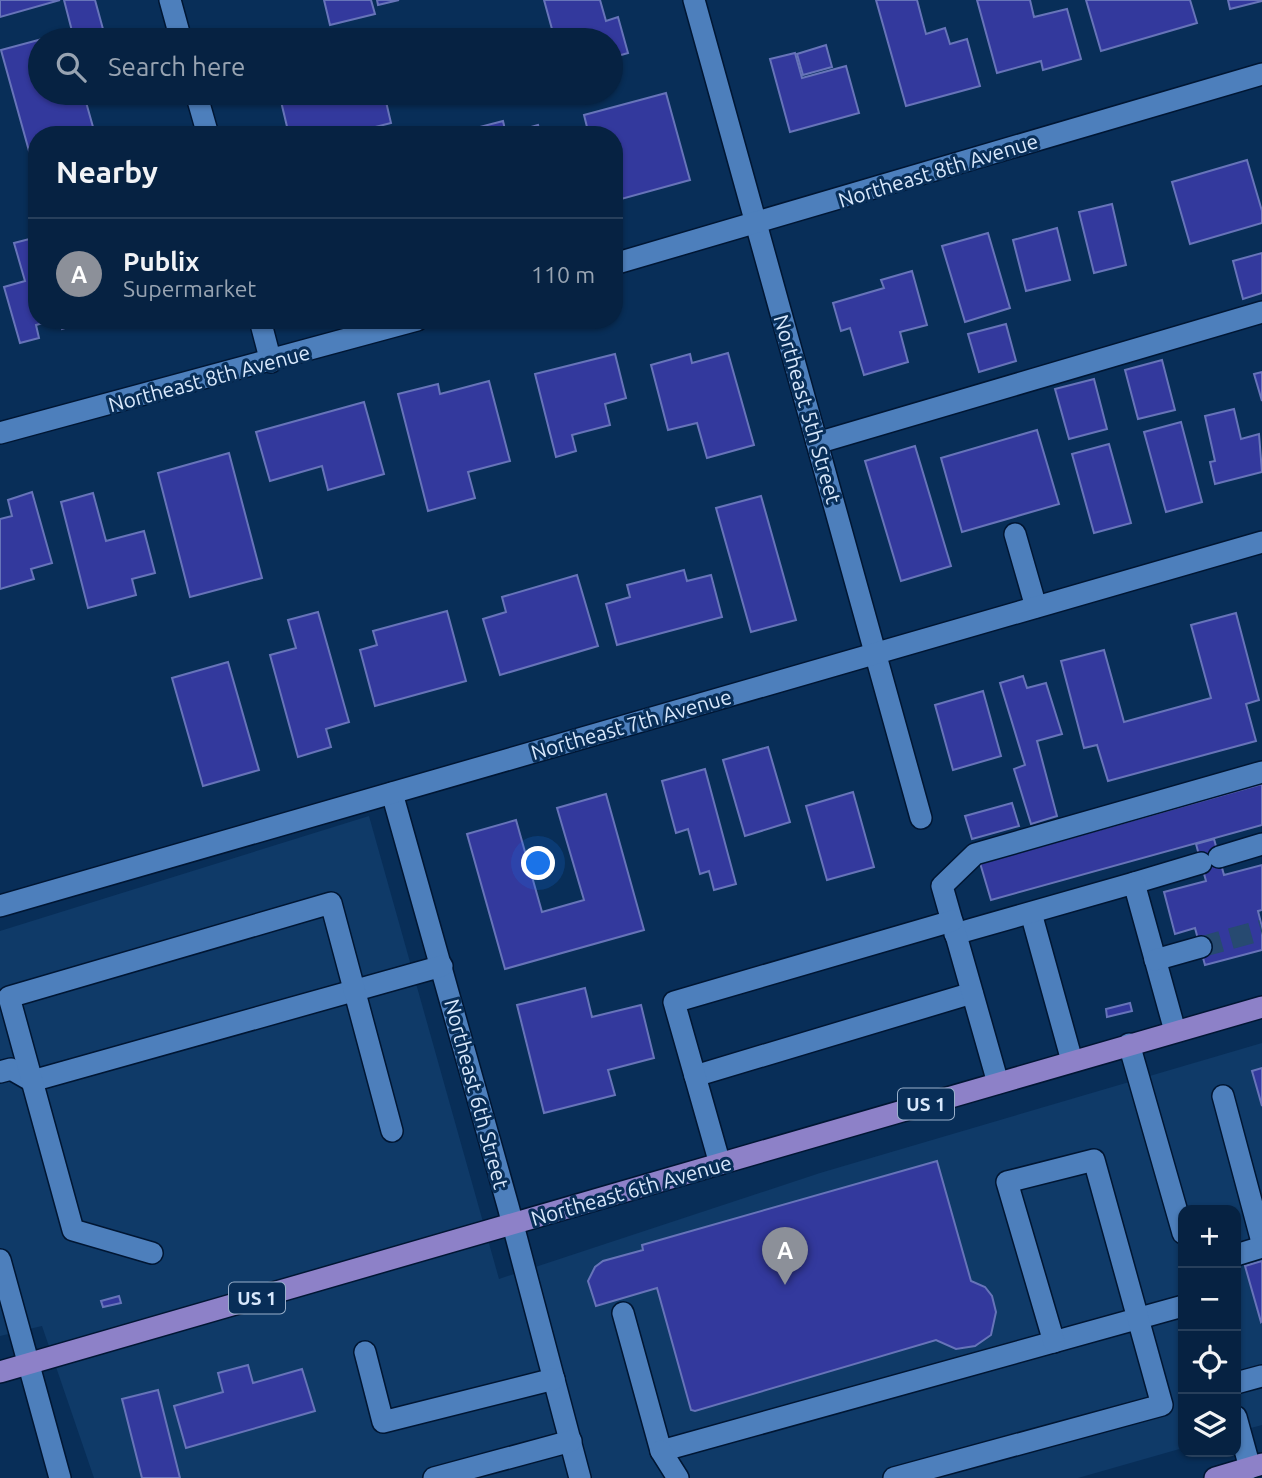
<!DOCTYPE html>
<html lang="en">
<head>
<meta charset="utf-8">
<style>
  body { margin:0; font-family:Ubuntu,sans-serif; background:#142f4d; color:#f1f3f6 }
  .controls { position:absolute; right:21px; bottom:21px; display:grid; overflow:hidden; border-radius:14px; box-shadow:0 2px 5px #0004 }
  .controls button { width:63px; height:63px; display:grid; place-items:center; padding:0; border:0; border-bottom:2px solid #273f5b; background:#062242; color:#f1f3f6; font:35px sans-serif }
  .you { position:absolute; left:539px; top:864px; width:24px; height:24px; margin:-18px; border:5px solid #fff; border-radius:50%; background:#1a73e8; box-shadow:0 0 0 10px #1a73e833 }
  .badge { display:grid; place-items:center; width:46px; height:46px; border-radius:50%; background:#8c9099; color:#fff; font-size:23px; font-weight:700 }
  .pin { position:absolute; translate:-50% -58px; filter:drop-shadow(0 2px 4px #0008) }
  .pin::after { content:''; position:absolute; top:37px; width:24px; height:21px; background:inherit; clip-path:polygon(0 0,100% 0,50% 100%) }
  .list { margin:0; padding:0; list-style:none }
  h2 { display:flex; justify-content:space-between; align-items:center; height:91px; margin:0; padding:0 28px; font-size:30px }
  h2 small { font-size:23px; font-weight:400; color:#98a4b2 }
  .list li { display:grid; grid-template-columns:46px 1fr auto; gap:21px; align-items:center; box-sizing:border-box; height:112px; padding:0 28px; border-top:2px solid #273f5b }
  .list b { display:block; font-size:26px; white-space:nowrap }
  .list p { margin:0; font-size:23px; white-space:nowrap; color:#98a4b2 }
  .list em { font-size:23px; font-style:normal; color:#98a4b2 }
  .icon { flex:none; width:38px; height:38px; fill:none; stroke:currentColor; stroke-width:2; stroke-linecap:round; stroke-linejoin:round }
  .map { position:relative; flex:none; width:1262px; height:1478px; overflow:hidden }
  .search { position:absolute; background:#062242; box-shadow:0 2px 5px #0004; left:28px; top:28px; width:595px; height:77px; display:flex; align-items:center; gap:18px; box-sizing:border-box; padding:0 24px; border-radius:38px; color:#98a4b2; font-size:26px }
  .panel { position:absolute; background:#062242; box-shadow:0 2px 5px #0004; left:28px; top:126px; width:595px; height:203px; border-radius:28px }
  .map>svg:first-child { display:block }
  .built { fill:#0f3a68 }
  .building { fill:#33399d; stroke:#6774b9; stroke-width:2 }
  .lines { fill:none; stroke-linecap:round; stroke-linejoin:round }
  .minor-tunnel { stroke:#274a71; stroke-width:21; stroke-dasharray:21 10; stroke-linecap:butt }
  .minor-casing { stroke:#001633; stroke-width:24 }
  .major-casing { stroke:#001633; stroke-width:24 }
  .minor { stroke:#4d7fbc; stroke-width:21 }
  .major { stroke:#8d81c8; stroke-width:21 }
  .labels { text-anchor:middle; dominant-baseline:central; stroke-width:6; stroke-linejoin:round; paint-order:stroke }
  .shield { fill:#082e58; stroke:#9ab0cb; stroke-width:2 }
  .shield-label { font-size:19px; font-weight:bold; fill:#d8e8fc }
  .street-label { font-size:21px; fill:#d8e8fc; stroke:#082e58 }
</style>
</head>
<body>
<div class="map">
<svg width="1262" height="1478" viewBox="0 0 1262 1478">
  <rect width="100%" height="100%" fill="#082e58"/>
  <path class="built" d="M369,816l130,463 321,-106 442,-130v382l-26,7v-222h-53v238l-105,30h-984l-52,-152 -42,10v-405z"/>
  <g class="building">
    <path d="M0,0h60l-60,17z"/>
    <path d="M64,0h31l11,40h-66v53h54l-10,2 11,39 -58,1v34h-3l-33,-119 71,-19z"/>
    <path d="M324,0h47l4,14 -45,11z"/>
    <path d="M377,0h22l-21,5z"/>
    <path d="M544,0h56l6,21 12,-4 10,36 -17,5v-18h-56z"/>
    <path d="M876,0h41l9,34 19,-6 5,16 17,-5 13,47 -74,20z"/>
    <path d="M977,0h53l4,17 33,-8 14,50 -38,11 -2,-9 -44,12z"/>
    <path d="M1086,0h104l7,23 -96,28z"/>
    <path d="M1228,0h34v1l-32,8z"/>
    <path d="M826,45l6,22 -29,8 -6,-21z"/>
    <path d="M795,53l7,25 44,-12 13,47 -69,19 -20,-73z"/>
    <path d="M279,93h105l7,30 -47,12h-55z"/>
    <path d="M666,93l24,87 -76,21v-66h-25l-5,-20z"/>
    <path d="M503,121l3,13 32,-9 3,10h-64l-1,-7z"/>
    <path d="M1247,160l15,51v12l-72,21 -18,-62z"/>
    <path d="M1112,204l14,61 -32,8 -15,-61z"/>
    <path d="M1057,228l13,52 -44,11 -13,-51z"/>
    <path d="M988,233l22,75 -45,14 -23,-76z"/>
    <path d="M37,237v83h17l-18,5 3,13 -19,5 -16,-56 21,-6 -11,-38z"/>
    <path d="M1262,253v40l-19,6 -10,-38z"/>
    <path d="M912,271l15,54 -27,7 8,30 -44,13 -14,-47 -9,3 -8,-28 51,-15 -3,-8z"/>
    <path d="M59,320h28v1l-25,8z"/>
    <path d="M1006,324l10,37 -37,11 -11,-38z"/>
    <path d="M728,353l26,92 -47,13 -10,-35 -29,7 -17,-65 39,-11 2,9z"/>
    <path d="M615,354l11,44 -21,6 5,21 -38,10 4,16 -20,6 -21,-83z"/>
    <path d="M1162,360l13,50 -37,9 -13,-49z"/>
    <path d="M1262,372v29l-8,-27z"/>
    <path d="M1094,379l13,50 -38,10 -14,-50z"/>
    <path d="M489,381l21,80 -42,11 7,26 -47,13 -30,-117 40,-10 2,10z"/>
    <path d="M364,402l20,72 -56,16 -6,-24 -52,15 -14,-49z"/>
    <path d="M1234,409l7,30 18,-5 3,38 -47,12 -5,-22 5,-1 -10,-45z"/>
    <path d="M1181,422l21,80 -36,10 -22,-80z"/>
    <path d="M1037,430l22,74 -97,28 -21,-74z"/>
    <path d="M1109,444l22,79 -37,10 -22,-79z"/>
    <path d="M915,446l36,120 -50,15 -36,-120z"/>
    <path d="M229,453l33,125 -72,19 -32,-124z"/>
    <path d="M32,492l20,71 -21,6 3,10 -34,10v-70l12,-3 -4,-16z"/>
    <path d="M93,493l13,48 38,-10 11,42 -23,6 4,16 -48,13 -27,-106z"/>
    <path d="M761,496l35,124 -45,12 -35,-124z"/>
    <path d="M684,570l3,11 24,-6 11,42 -105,28 -11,-41 24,-7 -3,-12z"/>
    <path d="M577,575l21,71 -98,29 -17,-56 23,-7 -4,-15z"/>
    <path d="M447,611l19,70 -91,25 -15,-56 17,-5 -4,-14z"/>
    <path d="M318,612l31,110 -23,7 5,18 -33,10 -28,-102 26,-7 -8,-28z"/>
    <path d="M1236,613l23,87 -13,4 10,37 -148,40 -11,-36 -13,3 -23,-87 43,-11 20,72 87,-24 -20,-73z"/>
    <path d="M228,662l31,108 -56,16 -31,-108z"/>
    <path d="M1023,676l4,12 19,-5 16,51 -25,7 20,75 -26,8 -17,-55 11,-4 -25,-82z"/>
    <path d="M983,691l18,65 -48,14 -18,-65z"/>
    <path d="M768,747l22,75 -45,14 -22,-76z"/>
    <path d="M705,769l31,115 -22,6 -5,-19 -9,3 -12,-45 -12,4 -14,-52z"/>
    <path d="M1262,784v41l-271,75 -11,-37z"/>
    <path d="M853,792l21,75 -47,13 -21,-74z"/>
    <path d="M606,794l38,136 -139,39 -38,-135 49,-14 26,92 42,-12 -27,-92z"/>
    <path d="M1012,803l7,23 -47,13 -7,-23z"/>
    <path d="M1214,839l10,36 38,-10v45l-4,1 4,16v23l-57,15 -10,-37 -20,6 -11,-42 42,-11 -10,-37z"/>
    <path d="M585,988l7,29 49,-12 13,53 -46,12 7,25 -71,18 -27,-108z"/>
    <path d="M1130,1003l2,8 -25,6 -1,-8z"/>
    <path d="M1262,1068v38l-10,-35z"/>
    <path d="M937,1161l34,120 14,6 7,9 4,16 -5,23 -16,11 -19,3 -20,-9 -241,71 -4,-1 -34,-122 -61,18 -8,-25 7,-14 8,-6 40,-11 -1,-5z"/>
    <path d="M1262,1261v60l-1,1 -16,-56z"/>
    <path d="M119,1296l2,7 -18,4 -2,-6z"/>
    <path d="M248,1365l5,18 49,-14 13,42 -129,37 -12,-42 49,-14 -5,-19z"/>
    <path d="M158,1390l22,88h-38l-20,-79z"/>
  </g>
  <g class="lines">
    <path class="minor-tunnel" d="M1201,947l61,-17"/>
    <g class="minor-casing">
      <g id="minor">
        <path d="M170,0l11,40"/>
        <path d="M694,0l227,818"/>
        <path d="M196,93l12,42"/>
        <path d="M614,264l648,-190"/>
        <path d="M260,320l11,42"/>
        <path d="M0,433l417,-113"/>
        <path d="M817,443l445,-131"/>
        <path d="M1015,534l21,73"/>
        <path d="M392,793l116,413 72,272"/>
        <path d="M1219,857l43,-13"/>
        <path d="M1134,883l67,-20"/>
        <path d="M0,906l1262,-364"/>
        <path d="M1031,913l41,148"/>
        <path d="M955,934l179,-51 41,148"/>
        <path d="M1155,960l46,-13"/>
        <path d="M1129,1044l54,189"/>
        <path d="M0,1072l11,-3 21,12 410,-115"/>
        <path d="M695,1076l277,-83"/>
        <path d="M998,1083l-56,-197 33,-32 287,-82"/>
        <path d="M1223,1096l39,146"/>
        <path d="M720,1164l-46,-162 278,-81"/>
        <path d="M152,1253l-79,-23 -64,-233 322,-94 61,228"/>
        <path d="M1236,1255l26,-8"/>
        <path d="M0,1260l60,218"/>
        <path d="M623,1313l38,138 522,-145"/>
        <path d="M365,1352l18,70 171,-43"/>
        <path d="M1236,1383l26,-7"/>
        <path d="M1236,1417l14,51"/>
        <path d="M661,1451l17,27"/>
        <path d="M434,1478l137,-37"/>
        <path d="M894,1478l268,-73 -68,-245 -87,22 47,160"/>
      </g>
    </g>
    <g class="major-casing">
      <g id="major">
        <path d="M0,1372l1262,-365"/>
        <path d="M1215,1478l47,-14"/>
      </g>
    </g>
    <use href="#minor" class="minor"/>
    <use href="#major" class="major"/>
  </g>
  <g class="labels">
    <g class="shield">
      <rect x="898" y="1088.5" width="56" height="31" rx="5"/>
      <rect x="229" y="1282.5" width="56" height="31" rx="5"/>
    </g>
    <g class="shield-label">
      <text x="926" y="1104">US 1</text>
      <text x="257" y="1298">US 1</text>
    </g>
    <g class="street-label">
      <text transform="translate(938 170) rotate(-17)">Northeast 8th Avenue</text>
      <text transform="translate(209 378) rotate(-15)">Northeast 8th Avenue</text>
      <text transform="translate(808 409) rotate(74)">Northeast 5th Street</text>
      <text transform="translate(631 724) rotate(-16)">Northeast 7th Avenue</text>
      <text transform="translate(477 1094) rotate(75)">Northeast 6th Street</text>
      <text transform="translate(631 1190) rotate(-16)">Northeast 6th Avenue</text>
    </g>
  </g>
</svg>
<div class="controls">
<button>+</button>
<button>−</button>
<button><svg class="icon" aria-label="locate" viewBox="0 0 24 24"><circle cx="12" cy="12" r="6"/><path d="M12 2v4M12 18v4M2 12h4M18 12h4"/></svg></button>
<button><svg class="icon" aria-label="layers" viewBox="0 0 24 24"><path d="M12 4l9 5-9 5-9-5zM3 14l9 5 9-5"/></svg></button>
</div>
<div class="you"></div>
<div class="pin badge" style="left:785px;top:1285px">A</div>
<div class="search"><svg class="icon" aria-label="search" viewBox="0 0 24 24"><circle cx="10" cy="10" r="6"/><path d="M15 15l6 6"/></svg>Search here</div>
<section class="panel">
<h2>Nearby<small></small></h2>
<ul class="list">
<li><span class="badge">A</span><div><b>Publix</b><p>Supermarket</p></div><em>110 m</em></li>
</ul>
</section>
</div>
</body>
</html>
